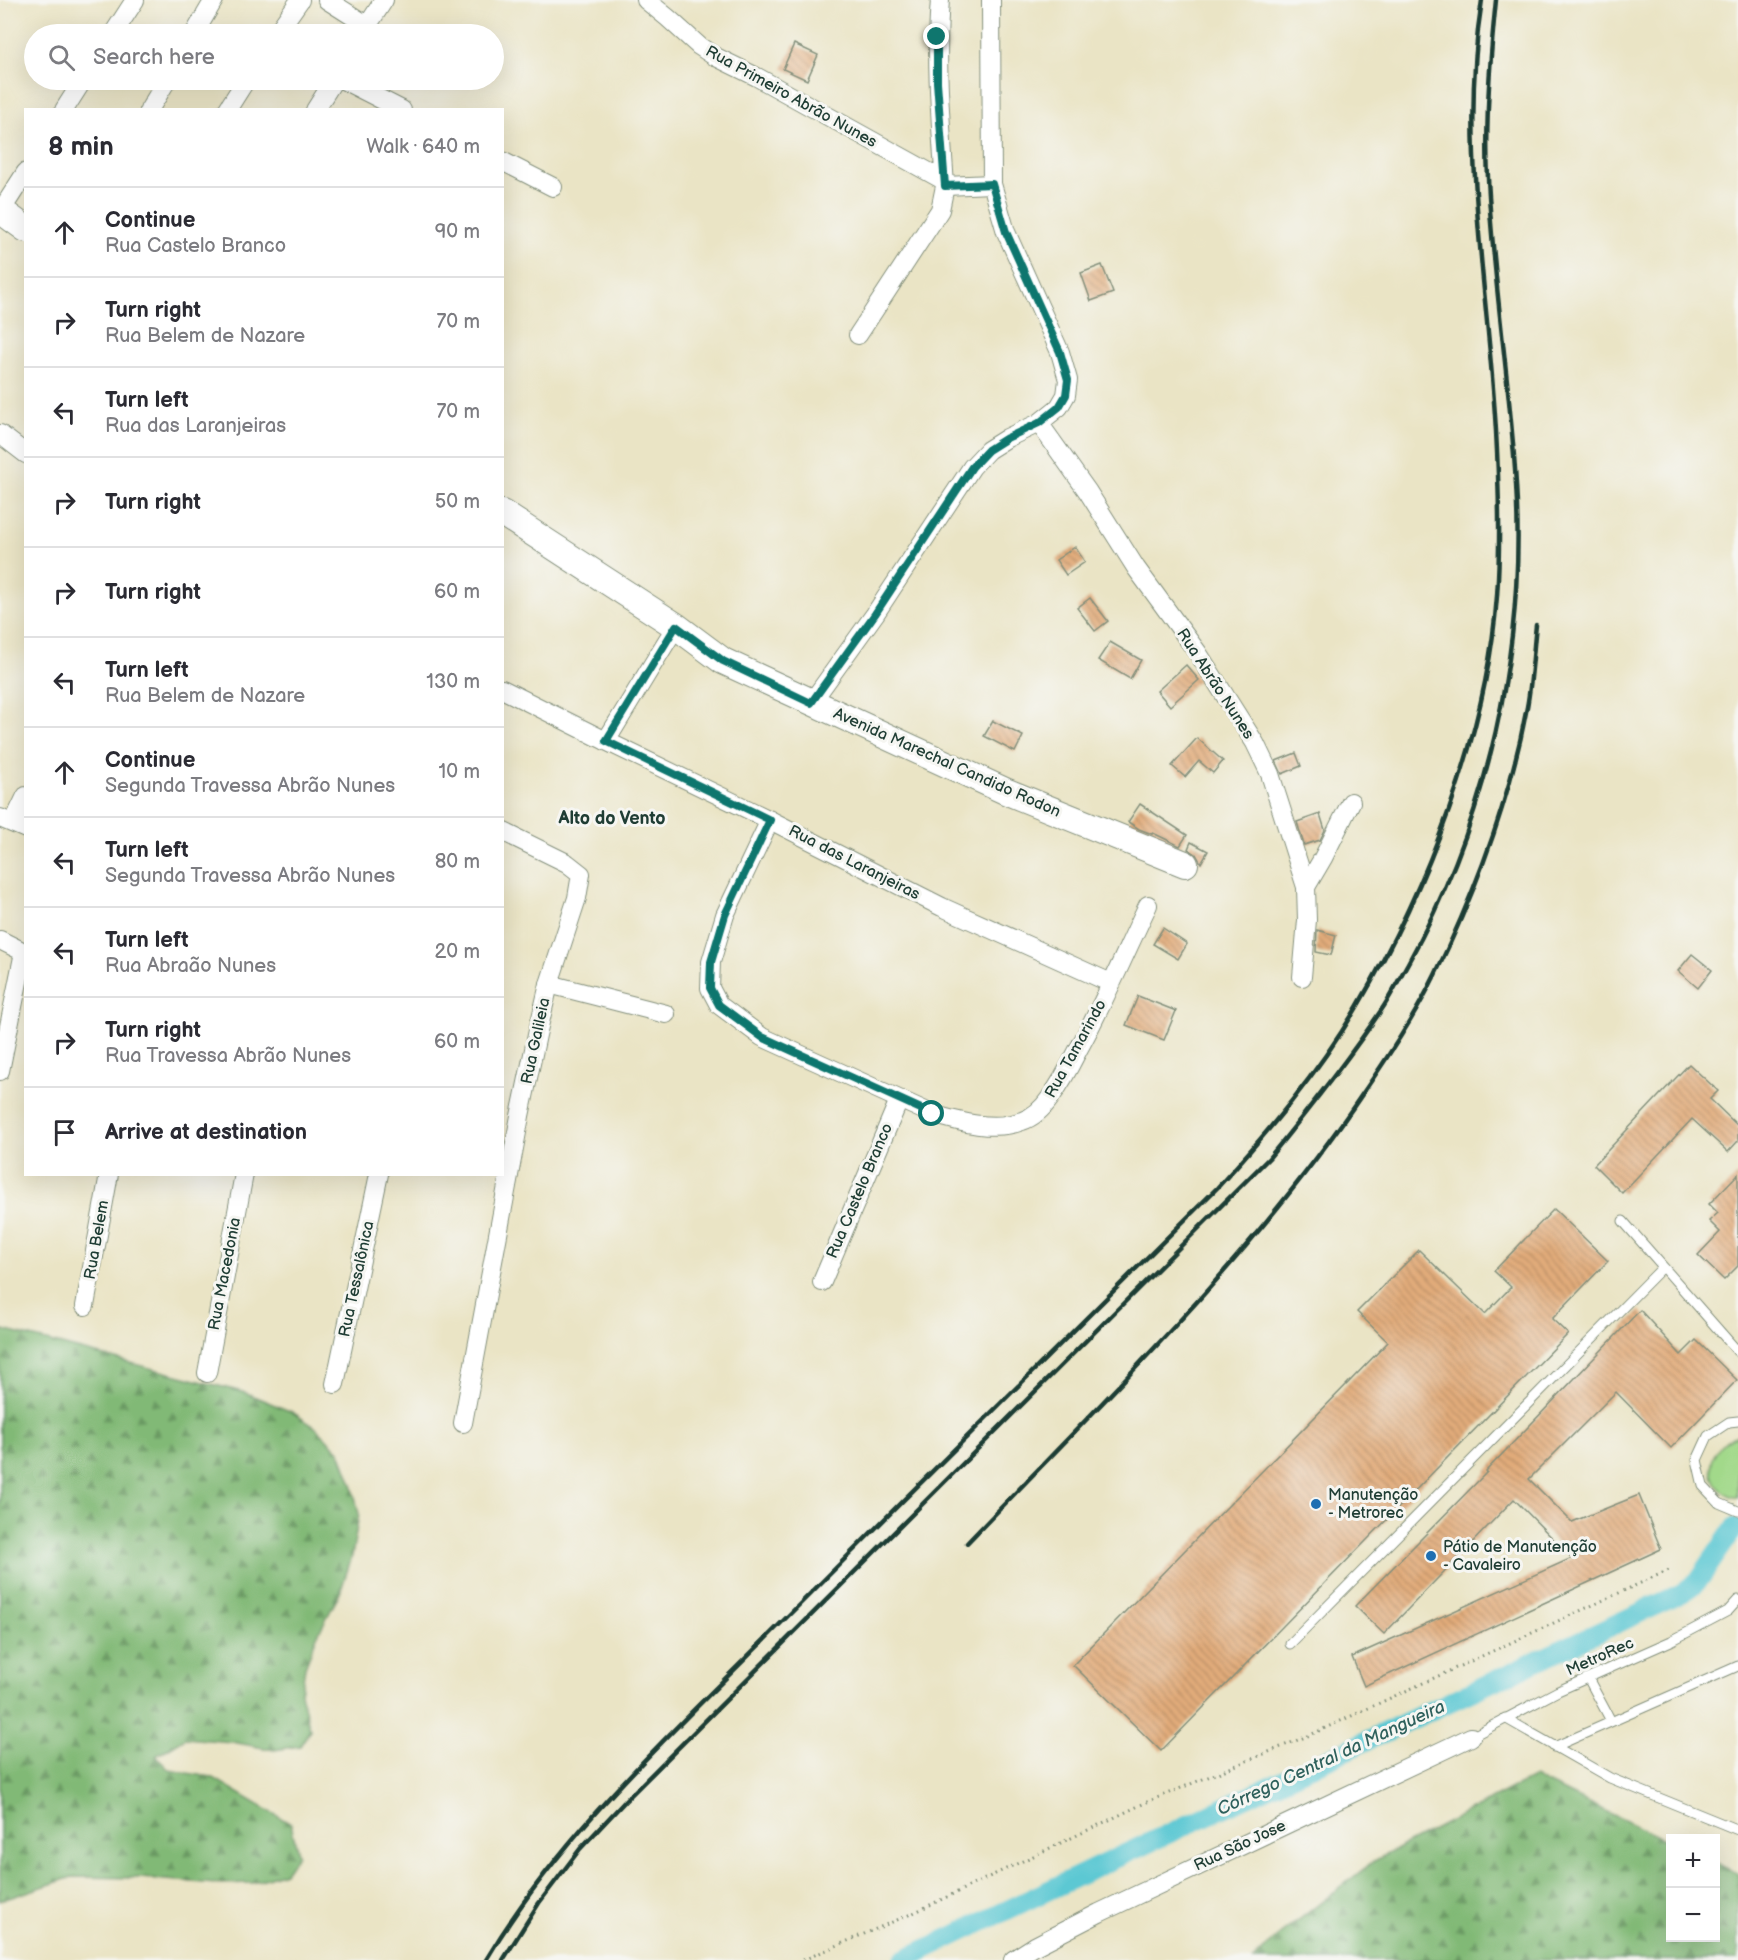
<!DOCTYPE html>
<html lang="en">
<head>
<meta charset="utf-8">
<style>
  body { margin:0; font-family:"Balsamiq Sans",sans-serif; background:#f7f7f7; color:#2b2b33 }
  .controls { position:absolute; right:18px; bottom:18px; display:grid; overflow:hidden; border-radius:0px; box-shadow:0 6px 24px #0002 }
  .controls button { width:54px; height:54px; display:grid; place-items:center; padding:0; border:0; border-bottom:2px solid #e1e1e2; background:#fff; color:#2b2b33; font:30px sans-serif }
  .stop { position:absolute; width:18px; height:18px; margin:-14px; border:4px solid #0f766e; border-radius:50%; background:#fff }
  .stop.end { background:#0f766e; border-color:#fff; box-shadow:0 2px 6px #0008 }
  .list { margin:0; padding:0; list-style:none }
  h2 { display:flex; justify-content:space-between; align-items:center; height:78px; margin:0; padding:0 24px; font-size:26px }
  h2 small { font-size:20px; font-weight:400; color:#7c7c81 }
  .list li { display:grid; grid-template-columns:39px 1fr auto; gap:18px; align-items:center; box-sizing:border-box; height:90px; padding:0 24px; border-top:2px solid #e1e1e2 }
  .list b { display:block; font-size:22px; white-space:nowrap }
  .list p { margin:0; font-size:20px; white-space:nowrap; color:#7c7c81 }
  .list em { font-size:20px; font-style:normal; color:#7c7c81 }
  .icon { flex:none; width:33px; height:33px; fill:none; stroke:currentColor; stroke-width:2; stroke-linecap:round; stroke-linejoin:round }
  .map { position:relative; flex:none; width:1738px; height:1960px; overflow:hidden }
  .search { position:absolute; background:#fff; box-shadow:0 6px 24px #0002; left:24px; top:24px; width:480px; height:66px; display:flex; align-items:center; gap:15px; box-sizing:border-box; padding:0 21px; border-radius:33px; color:#7c7c81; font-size:22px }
  .panel { position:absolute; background:#fff; box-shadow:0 6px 24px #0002; left:24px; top:108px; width:480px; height:1068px; border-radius:0px }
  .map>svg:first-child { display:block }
  .green { fill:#a2d98a; stroke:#608b5f; stroke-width:1.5 }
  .forest { fill:url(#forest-firs); stroke:#507b55; stroke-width:1.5 }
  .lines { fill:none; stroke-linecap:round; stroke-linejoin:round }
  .canal { stroke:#5cc8d3; stroke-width:20 }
  .building { fill:url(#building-back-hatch) }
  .lane-casing { stroke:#84907c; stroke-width:11 }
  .street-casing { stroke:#84907c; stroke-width:20 }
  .secondary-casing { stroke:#84907c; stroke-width:28 }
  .path { stroke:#84907c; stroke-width:3; stroke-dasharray:1.5 4.5; stroke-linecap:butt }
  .lane { stroke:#fff; stroke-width:9 }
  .street { stroke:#fff; stroke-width:18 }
  .secondary { stroke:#fff; stroke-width:26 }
  .rail { stroke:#1f3d34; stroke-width:4.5 }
  .route { stroke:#0f766e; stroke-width:8 }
  .poi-dot { fill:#1f6fb2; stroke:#f6f6f2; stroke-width:2 }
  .labels { text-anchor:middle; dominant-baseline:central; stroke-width:6; stroke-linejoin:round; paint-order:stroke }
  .street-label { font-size:16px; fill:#1f3d34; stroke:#f6f6f2 }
  .poi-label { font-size:16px; fill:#1f3d34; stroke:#f6f6f2; text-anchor:start }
  .neighbourhood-label { font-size:18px; font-weight:bold; fill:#1f3d34; stroke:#f6f6f2 }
  .water-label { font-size:18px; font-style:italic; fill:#2e605c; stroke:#f6f6f2 }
</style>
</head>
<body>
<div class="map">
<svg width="1738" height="1960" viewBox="0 0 1738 1960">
  <defs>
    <pattern id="forest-firs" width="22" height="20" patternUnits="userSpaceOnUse" patternTransform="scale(1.5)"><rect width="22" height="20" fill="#81b976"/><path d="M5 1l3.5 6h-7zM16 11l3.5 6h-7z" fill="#699862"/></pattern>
    <pattern id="building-back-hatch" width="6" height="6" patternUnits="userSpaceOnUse" patternTransform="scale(1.5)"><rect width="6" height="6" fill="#e2ac7a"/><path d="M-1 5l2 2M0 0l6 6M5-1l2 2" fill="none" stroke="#b78d65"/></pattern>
  </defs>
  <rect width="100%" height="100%" fill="#f6f6f2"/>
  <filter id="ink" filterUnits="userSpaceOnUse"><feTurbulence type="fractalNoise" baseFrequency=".0167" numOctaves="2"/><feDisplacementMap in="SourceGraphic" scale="12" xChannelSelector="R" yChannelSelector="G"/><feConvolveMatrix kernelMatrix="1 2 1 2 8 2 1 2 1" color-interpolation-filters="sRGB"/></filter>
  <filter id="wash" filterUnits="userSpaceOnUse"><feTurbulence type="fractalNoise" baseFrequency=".008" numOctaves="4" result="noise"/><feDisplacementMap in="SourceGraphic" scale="24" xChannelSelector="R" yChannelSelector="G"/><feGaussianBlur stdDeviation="1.35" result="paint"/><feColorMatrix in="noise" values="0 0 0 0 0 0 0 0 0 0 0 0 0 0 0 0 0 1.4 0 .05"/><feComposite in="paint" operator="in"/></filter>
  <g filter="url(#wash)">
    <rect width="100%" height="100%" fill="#eae4c5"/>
    <path class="green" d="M1738,1435v63c-37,-8 -34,-52 0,-63z"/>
    <g class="forest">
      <path d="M0,1329l246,64 46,19 23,15 25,25 12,32 7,30 -7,42 -12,37 -23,43 -12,31 -4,26 9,37 -10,16 -26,4 -42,-8 -47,-4 -29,18 13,14 43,7 79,47 7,30 -13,18 -33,11 -35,1 -77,-6 -68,-1 -72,24z"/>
      <path d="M1534,1777l136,65v96h46v-75l22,11v86h-485l24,-23 97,-76z"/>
    </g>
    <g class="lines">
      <path class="canal" d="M903,1960l192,-92 587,-275 16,-12 37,-54"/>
    </g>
    <g id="blocks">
      <g class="building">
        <path d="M794,44l24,11 -11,25 -24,-11z"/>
        <path d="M1102,265l11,28 -22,8 -10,-28z"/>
        <path d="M1075,547l10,15 -19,13 -10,-15z"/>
        <path d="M1090,598l18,23 -13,10 -18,-23z"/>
        <path d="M1110,642l31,18 -11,19 -32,-19z"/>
        <path d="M1186,665l13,15 -29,26 -13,-15z"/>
        <path d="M993,721l30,15 -8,16 -31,-16z"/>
        <path d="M1197,738l26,23 -10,12 -14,-12 -14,16 -13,-11z"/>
        <path d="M1296,753l5,13 -19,8 -6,-13z"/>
        <path d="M1140,804l47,31 -7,11 -27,-13 -1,1 -13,-5 -11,-7z"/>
        <path d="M1320,814l5,16 -5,10 -16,5 -7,-23z"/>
        <path d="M1191,842l17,9 -7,12 -5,-9 -8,-5z"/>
        <path d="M1163,928l24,16 -9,15 -25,-15z"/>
        <path d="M1317,930l19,5 -5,20 -15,-3z"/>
        <path d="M1692,954l20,16 -14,18 -20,-17z"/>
        <path d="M1138,996l38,15 -12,29 -38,-15z"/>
        <path d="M1689,1064l29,27 -8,8 28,27v15l-10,11 -36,-33 -70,74 -28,-28z"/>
        <path d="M1738,1174v92l-14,14 -26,-25 22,-23 -11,-11 9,-8 -9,-9z"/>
        <path d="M1554,1209l54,52 -56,58 16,15 -407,417 -88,-86 315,-323 -31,-30 62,-62 66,64 26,-27 -17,-16z"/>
        <path d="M1640,1310l41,45 15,-15 41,40 -66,68 -55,-56 -87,87 43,43 67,-27 22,54 -297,137 -12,-29 220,-99 -58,-59 -130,135 -29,-28 132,-134 -1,-1z"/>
      </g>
    </g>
  </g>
  <g filter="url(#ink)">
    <use href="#blocks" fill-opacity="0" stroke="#84907c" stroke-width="1.5"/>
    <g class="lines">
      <g class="lane-casing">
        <g id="lane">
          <path d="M1623,1221l115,131"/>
          <path d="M1738,1421l-9,1 -21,14 -11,24 6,26 16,17 19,8"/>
          <path d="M1290,1644l372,-376"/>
          <path d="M1588,1678l23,43"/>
          <path d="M1505,1718l105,60 128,52"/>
          <path d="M1471,1737l87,-46 113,-50 57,-30 10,-11"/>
          <path d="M1554,1747l184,-81"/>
        </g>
      </g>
      <g class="street-casing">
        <g id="street">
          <path d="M327,0l41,26"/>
          <path d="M646,0l22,18 31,28 15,10 43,21 188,104"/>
          <path d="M113,34l22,-34"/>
          <path d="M194,34l20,-34"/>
          <path d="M276,34l24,-34"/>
          <path d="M362,34l22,-34"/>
          <path d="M343,80l59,30"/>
          <path d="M64,110l19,-30"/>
          <path d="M149,110l18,-30"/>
          <path d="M227,110l19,-30"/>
          <path d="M315,110l19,-30"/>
          <path d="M502,161l51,26"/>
          <path d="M945,186l47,-2"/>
          <path d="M1,211l25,-39"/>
          <path d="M858,335l82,-125 5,-24c-4,-62 -10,-123 -5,-186"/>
          <path d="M1039,423l49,69 48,76 62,85 57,90 15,31 36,113 1,33 -5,57"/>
          <path d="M0,434l26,20"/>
          <path d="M502,689l104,52 164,79 172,87 169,76"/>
          <path d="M811,703l64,-89 97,-147 16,-17 19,-12 32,-15 20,-16 7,-12 2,-15 -8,-28 -54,-120 -14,-48 -1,-184"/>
          <path d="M606,741l70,-115"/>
          <path d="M0,818l26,11"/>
          <path d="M770,820l-45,95 -14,47 -1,26 9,17 43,32 170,77c28,8 62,18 90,7 12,-4 21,-13 28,-23 11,-15 20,-32 28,-48 26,-47 47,-97 70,-145"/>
          <path d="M13,823l13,-27"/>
          <path d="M1306,887l17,-29 28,-56"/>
          <path d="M0,940l26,13"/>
          <path d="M549,984l117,30"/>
          <path d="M0,1071l24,-119"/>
          <path d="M822,1282l77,-182"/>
          <path d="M85,1306l24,-132"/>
          <path d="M207,1373l37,-199"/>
          <path d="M335,1384l44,-210"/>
          <path d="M463,1423l57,-307 17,-81 12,-51 28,-86 4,-24 -14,-11 -65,-32"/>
          <path d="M1013,1960l22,-14 64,-33 372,-176"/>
        </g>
      </g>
      <g class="secondary-casing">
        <g id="secondary">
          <path d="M0,210l26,19"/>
          <path d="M502,513l174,113 47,35 13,6 269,124 180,73"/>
        </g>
      </g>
      <path class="path" d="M803,1960l108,-46 236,-112 163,-67 359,-165"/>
      <use href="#lane" class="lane"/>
      <use href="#street" class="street"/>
      <use href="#secondary" class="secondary"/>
      <g class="rail">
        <path d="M967,1543c138,-144 284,-284 396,-450 26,-38 52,-77 72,-118 41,-84 75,-176 92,-268 5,-27 6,-55 9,-82"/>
        <path d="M486,1960c75,-127 185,-226 288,-330 147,-148 295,-295 443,-442 51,-56 101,-115 140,-181 70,-119 130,-273 140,-411 4,-55 2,-111 -1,-165 -8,-143 -37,-288 -14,-431"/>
        <path d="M503,1960l36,-57 41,-54 49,-52 640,-639c40,-49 80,-99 115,-152 9,-14 16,-29 24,-43 80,-144 118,-314 108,-479 -6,-102 -23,-204 -28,-306 -3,-59 2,-120 8,-178"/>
      </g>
    </g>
  </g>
  <g class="lines" filter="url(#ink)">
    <path class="route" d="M932,1114l-170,-77 -43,-32 -9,-17 1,-26 14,-47 45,-95 -164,-79 70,-115 47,35 88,42 64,-89 97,-147 16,-17 19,-12 32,-15 20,-16 7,-12 2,-15 -8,-28 -54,-120 -14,-48 -47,2 -8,-104v-45"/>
  </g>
  <g class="poi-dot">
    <circle cx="1316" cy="1504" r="6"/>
    <circle cx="1431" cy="1556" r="6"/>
  </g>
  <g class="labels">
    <g class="street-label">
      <text transform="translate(791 97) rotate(29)">Rua Primeiro Abrão Nunes</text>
      <text transform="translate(1215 684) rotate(57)">Rua Abrão Nunes</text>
      <text transform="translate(947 763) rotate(24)">Avenida Marechal Candido Rodon</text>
      <text transform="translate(854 863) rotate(27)">Rua das Laranjeiras</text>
      <text transform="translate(536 1041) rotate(-78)">Rua Galileia</text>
      <text transform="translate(1076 1049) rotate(-61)">Rua Tamarindo</text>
      <text transform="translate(860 1191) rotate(-67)">Rua Castelo Branco</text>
      <text transform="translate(97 1240) rotate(-80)">Rua Belem</text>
      <text transform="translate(225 1274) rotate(-79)">Rua Macedonia</text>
      <text transform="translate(357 1279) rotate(-78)">Rua Tessalônica</text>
      <text transform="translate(1600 1657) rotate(-24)">MetroRec</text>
      <text transform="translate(1240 1846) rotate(-25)">Rua São Jose</text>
    </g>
    <g class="poi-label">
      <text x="1328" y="1495">Manutenção<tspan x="1328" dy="18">- Metrorec</tspan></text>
      <text x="1443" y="1547">Pátio de Manutenção<tspan x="1443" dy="18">- Cavaleiro</tspan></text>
    </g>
    <g class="neighbourhood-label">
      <text x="612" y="818">Alto do Vento</text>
    </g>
    <g class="water-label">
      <text transform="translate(1331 1758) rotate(-25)">Córrego Central da Mangueira</text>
    </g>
  </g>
</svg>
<div class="controls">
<button>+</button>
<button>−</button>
</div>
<div class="stop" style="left:932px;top:1114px"></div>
<div class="stop end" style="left:937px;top:37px"></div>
<div class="search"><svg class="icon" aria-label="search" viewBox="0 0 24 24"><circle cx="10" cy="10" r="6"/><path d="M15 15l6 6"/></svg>Search here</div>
<section class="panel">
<h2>8 min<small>Walk · 640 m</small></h2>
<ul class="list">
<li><svg class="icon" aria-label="ahead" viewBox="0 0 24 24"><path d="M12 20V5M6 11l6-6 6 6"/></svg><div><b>Continue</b><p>Rua Castelo Branco</p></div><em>90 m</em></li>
<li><svg class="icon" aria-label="right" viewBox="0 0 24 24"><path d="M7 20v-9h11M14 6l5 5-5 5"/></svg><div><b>Turn right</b><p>Rua Belem de Nazare</p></div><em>70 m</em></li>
<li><svg class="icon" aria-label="left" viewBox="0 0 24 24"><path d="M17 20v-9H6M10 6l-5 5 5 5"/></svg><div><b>Turn left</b><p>Rua das Laranjeiras</p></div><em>70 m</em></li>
<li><svg class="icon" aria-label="right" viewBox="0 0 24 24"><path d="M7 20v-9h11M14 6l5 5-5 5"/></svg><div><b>Turn right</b></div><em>50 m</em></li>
<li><svg class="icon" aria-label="right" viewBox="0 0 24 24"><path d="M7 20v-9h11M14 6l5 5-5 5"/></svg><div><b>Turn right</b></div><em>60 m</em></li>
<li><svg class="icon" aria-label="left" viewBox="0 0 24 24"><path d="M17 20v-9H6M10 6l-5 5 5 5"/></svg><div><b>Turn left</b><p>Rua Belem de Nazare</p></div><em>130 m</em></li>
<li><svg class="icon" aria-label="ahead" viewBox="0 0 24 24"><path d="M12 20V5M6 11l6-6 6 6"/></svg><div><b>Continue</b><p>Segunda Travessa Abrão Nunes</p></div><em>10 m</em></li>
<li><svg class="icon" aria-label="left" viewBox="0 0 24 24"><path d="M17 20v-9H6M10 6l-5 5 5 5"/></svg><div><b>Turn left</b><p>Segunda Travessa Abrão Nunes</p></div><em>80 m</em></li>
<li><svg class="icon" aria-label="left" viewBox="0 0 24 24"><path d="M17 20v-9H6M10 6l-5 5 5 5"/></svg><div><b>Turn left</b><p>Rua Abraão Nunes</p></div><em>20 m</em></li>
<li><svg class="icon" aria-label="right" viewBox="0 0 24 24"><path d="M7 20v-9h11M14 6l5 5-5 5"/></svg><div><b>Turn right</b><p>Rua Travessa Abrão Nunes</p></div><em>60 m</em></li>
<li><svg class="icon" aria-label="arrive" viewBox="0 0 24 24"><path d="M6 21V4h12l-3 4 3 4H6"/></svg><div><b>Arrive at destination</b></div></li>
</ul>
</section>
</div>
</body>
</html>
